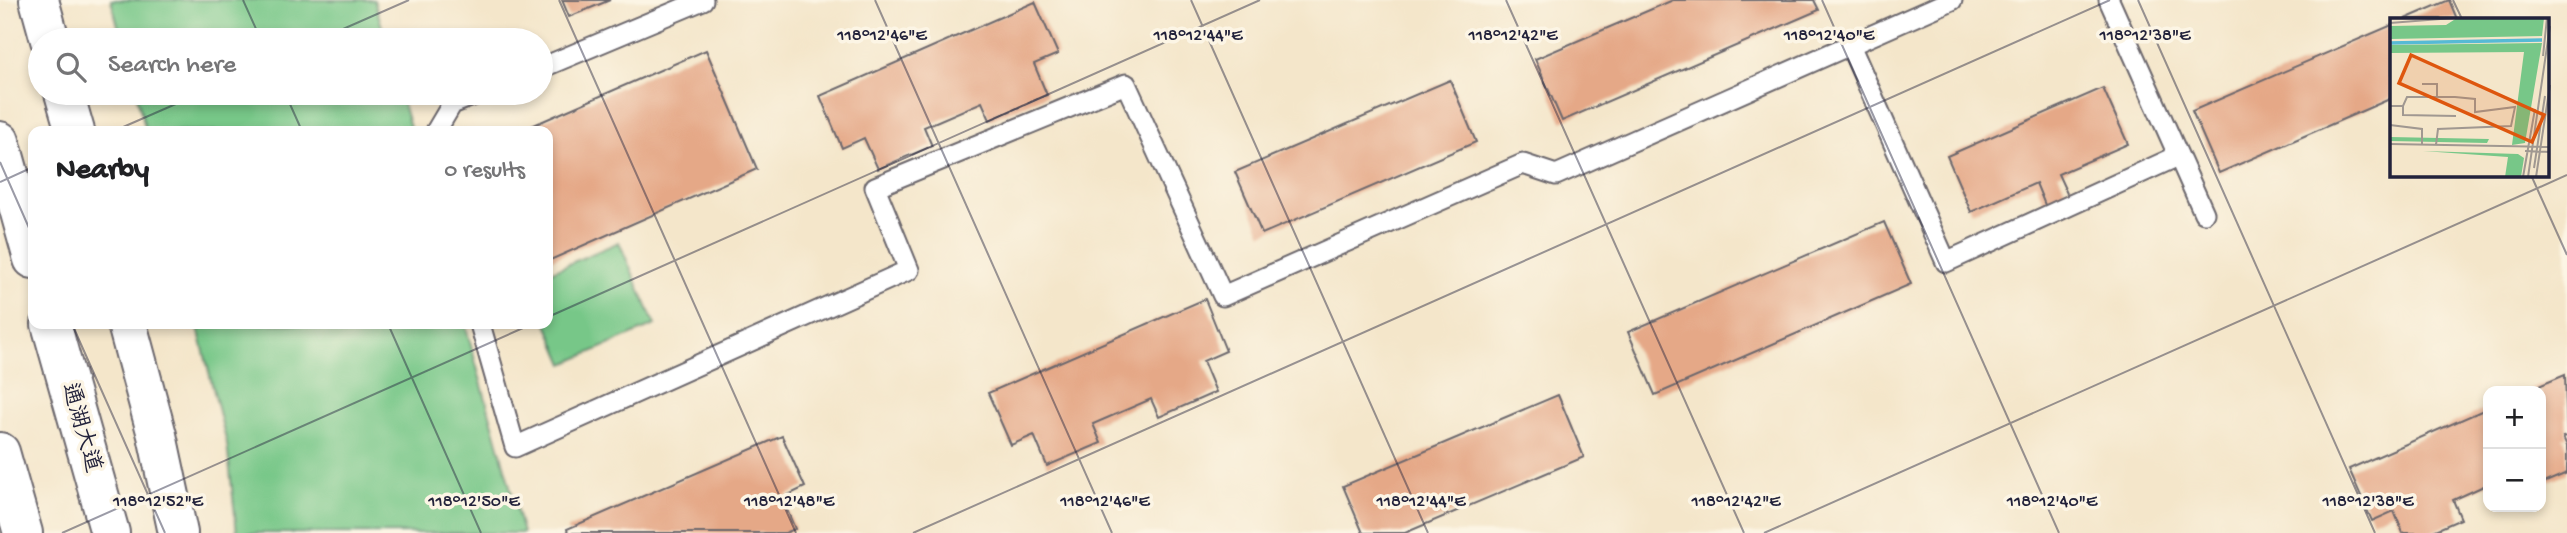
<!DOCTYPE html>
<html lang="en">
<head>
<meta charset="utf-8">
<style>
  body { margin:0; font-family:"Gochi Hand","LXGW WenKai TC",sans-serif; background:#f6f6f6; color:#202124 }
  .controls { position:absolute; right:21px; bottom:21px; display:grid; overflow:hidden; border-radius:14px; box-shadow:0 4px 10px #0003 }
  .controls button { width:63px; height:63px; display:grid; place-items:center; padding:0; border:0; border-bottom:2px solid #e0e0e0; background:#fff; color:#202124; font:35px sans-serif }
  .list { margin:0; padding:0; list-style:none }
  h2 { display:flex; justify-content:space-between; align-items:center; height:91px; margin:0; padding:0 28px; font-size:30px }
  h2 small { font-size:23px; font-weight:400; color:#757577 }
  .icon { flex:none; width:38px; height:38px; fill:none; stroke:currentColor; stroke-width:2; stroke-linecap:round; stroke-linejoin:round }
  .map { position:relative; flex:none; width:2567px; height:533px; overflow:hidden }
  .search { position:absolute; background:#fff; box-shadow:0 4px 10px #0003; left:28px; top:28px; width:525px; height:77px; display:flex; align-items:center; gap:18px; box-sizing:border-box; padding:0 24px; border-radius:38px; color:#757577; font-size:26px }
  .panel { position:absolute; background:#fff; box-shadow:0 4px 10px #0003; left:28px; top:126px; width:525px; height:203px; border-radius:14px }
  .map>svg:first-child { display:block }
  .green { fill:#77c788; stroke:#4c7462; stroke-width:2 }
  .building { fill:#e5a887 }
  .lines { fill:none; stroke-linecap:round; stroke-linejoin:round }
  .service-casing { stroke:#6c676d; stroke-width:23 }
  .minor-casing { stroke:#6c676d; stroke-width:42 }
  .primary-casing { stroke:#6c676d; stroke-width:42 }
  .service { stroke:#fff; stroke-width:19 }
  .minor { stroke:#fff; stroke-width:38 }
  .primary { stroke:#fff; stroke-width:38 }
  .ticks { fill:none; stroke:#22223b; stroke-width:2; stroke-opacity:0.45 }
  .labels { text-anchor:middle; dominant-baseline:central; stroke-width:7; stroke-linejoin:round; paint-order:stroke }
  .street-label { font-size:23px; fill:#22223b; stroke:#fcf5e5 }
  .inset-river { fill:none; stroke:#56bad5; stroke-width:3.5 }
  .inset-road { fill:none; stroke:#a09891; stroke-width:2 }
  .view { fill:#de560e; fill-opacity:0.15; stroke:#de560e; stroke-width:3.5 }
  .inset-edge { fill:none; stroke:#22223b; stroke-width:3.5 }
  .ticks-label { font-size:18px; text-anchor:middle; fill:#22223b; stroke:#fcf5e5; stroke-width:7; stroke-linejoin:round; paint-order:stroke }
</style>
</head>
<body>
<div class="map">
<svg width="2567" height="533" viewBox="0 0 2567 533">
  <rect width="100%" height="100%" fill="#fcf5e5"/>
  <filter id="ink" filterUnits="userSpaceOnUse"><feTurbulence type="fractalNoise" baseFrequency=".0143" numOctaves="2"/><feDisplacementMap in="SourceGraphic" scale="14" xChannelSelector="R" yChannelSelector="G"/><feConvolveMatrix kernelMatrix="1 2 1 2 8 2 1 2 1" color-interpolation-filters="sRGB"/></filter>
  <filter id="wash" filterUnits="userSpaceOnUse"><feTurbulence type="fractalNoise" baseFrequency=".00686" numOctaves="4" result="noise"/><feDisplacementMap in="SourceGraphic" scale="28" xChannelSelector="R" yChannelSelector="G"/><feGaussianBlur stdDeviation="1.57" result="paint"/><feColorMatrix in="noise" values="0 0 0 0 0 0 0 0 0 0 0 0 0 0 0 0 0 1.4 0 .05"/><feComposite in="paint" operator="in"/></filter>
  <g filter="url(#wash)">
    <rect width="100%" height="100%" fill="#f4e6ca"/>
    <g class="green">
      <path d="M111,0h263l12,40h-264z"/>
      <path d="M136,93h264l11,38h-265z"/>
      <path d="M619,242l36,83 -91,39 -17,-40 1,-51z"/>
      <path d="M197,324h268l58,209h-286l-10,-89z"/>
    </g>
    <g id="blocks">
      <g class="building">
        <path d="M562,0h48l-41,17z"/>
        <path d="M1673,0h141l5,10 -257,111 -27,-62z"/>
        <path d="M2449,0l8,19h-52z"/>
        <path d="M1035,2l23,52 -24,10 13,31 -57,25 -8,-18 -58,25 8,19 -54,23 -14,-31 -22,10 -22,-52z"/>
        <path d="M2392,25v73l-173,75 -27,-62z"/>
        <path d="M706,50l51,119 -209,92v-130h-28z"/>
        <path d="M1450,80l26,62 -214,92 -27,-62z"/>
        <path d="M2103,88l25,56 -70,30 12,26 -23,10 -11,-27 -65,29 -24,-56z"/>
        <path d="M1884,222l27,62 -256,111 -27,-63z"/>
        <path d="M1205,299l21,52 -23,10 13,31 -57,25 -8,-18 -58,25 8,19 -54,23 -13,-31 -23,10 -23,-52z"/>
        <path d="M2565,375l2,61 -4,1 4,9v27l-26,11v-93h-14z"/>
        <path d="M1558,395l26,62 -179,76h-42l-20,-47z"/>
        <path d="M2488,408v76l-35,16 8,19 -32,14h-26l-9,-22 -22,10 -23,-52z"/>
        <path d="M782,436l23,51 -23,11 13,31 -10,4h-217l-1,-4z"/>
      </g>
    </g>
  </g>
  <g filter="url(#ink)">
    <use href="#blocks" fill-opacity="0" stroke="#6c676d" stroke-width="2"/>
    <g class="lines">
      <g class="service-casing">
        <g id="service">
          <path d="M2109,0l95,213"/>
          <path d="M1850,45l96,217 232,-106"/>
          <path d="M541,68l162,-68"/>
          <path d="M436,131l16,-27 28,-11"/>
          <path d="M480,324l35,123 394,-177 -34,-83 251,-103 97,212 300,-132 33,11 396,-175"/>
        </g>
      </g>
      <g class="minor-casing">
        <g id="minor">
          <path d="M39,0l11,40"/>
          <path d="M64,93l11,38"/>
          <path d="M127,324l30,111 21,98"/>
        </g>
      </g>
      <g class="primary-casing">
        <g id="primary">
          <path d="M0,141l33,118"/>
          <path d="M51,324l59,209"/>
          <path d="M0,452l23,81"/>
        </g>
      </g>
      <use href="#service" class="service"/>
      <use href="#minor" class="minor"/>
      <use href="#primary" class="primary"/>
    </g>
  </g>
  <path class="ticks" d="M243,0l18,40M559,0l237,533M875,0l237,533M1191,0l237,533M1506,0l238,533M1822,0l237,533M2138,0l237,533M2453,0l9,19M318,40l91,-40M285,93l17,38M114,131l87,-38M0,162l33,75M2531,175l36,80M0,182l33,-15M548,317l712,-317M72,324l93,209M388,324l93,209M62,533l470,-209M913,533l1197,-533M1764,533l803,-358"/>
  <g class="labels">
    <g class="street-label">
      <text transform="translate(80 428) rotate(74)">通湖大道</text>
    </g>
  </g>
  <g transform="translate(2390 18)">
    <rect width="159" height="159" fill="#f4e6ca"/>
    <path d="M67,0h87l-2,18 -152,3v-13l56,-1zM152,25l-17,100 -13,2 12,-93 -134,1v-8zM0,119l99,2 -2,4 -97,-2zM33,133l95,3 6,4 -3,19h-16l3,-20z" fill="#77c788"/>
    <path class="inset-river" d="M0,25l152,-3"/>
    <path class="inset-road" d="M0,5l63,-5M153,38l4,-38M32,66h15v13M0,88h13l4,-9h48l20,2v13l40,-5 -4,19 -73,3 -2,16M13,88v9l53,1M0,107l32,4v15M0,126l160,3M135,133l25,1M144,150l11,-72M133,159l12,-68M138,159l22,-151M146,159l14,-92"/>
    <path class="view" d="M21,37l133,60 -12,27 -133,-59z"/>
    <rect width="159" height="159" class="inset-edge"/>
  </g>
  <g class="ticks-label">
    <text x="882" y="40">118°12'46"E</text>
    <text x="1198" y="40">118°12'44"E</text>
    <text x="1513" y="40">118°12'42"E</text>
    <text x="1829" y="40">118°12'40"E</text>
    <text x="2145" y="40">118°12'38"E</text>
    <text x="158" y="506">118°12'52"E</text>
    <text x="474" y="506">118°12'50"E</text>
    <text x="789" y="506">118°12'48"E</text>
    <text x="1105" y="506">118°12'46"E</text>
    <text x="1421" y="506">118°12'44"E</text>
    <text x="1736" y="506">118°12'42"E</text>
    <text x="2052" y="506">118°12'40"E</text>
    <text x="2368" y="506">118°12'38"E</text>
  </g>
</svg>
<div class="controls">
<button>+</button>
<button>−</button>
</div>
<div class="search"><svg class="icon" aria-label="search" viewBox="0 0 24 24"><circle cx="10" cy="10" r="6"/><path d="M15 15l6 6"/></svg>Search here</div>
<section class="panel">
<h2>Nearby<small>0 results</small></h2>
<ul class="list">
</ul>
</section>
</div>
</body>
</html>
